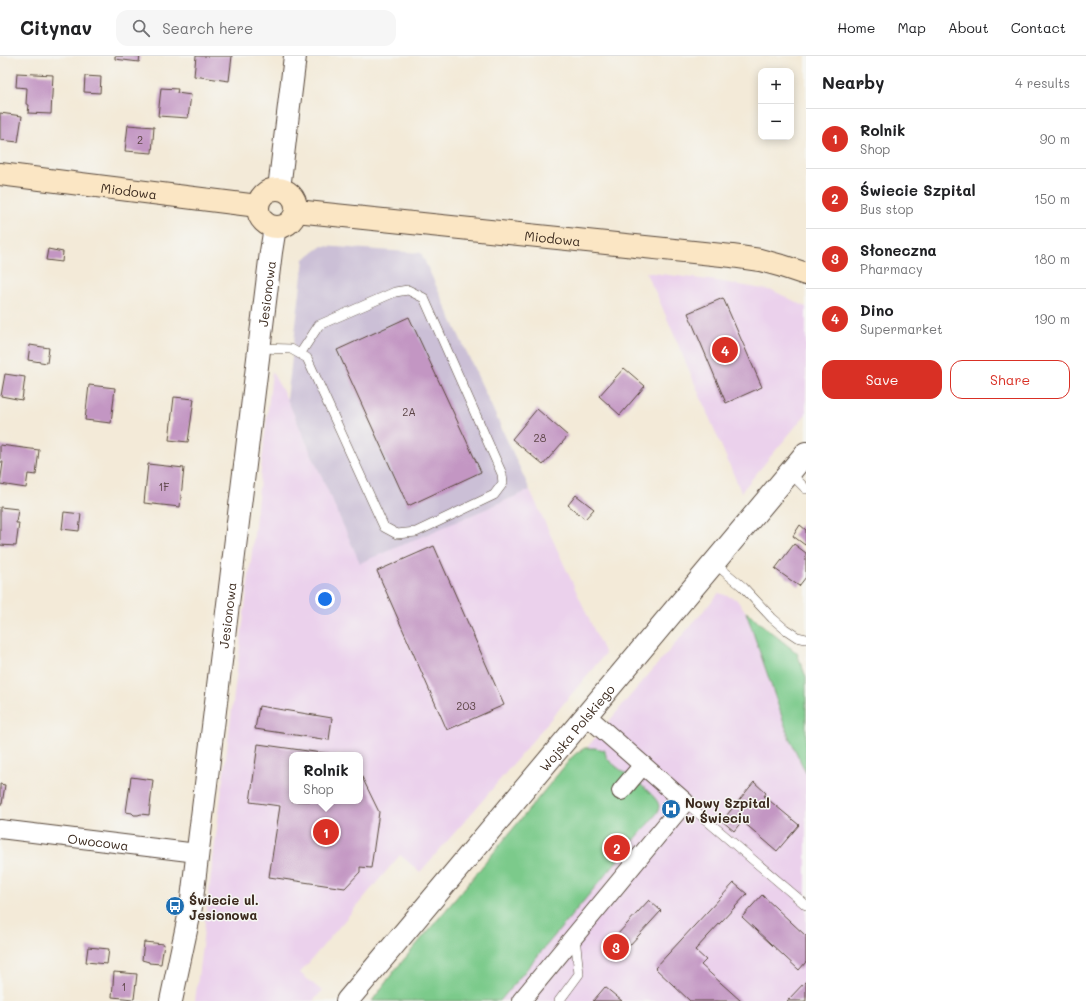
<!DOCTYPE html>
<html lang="en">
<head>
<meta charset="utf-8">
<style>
  body { margin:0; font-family:Mali,sans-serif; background:#f6f6f6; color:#202124 }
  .controls { position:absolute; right:12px; top:12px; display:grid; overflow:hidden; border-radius:8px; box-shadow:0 2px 10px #0003 }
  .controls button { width:36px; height:36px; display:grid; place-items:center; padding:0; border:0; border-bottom:1px solid #e0e0e0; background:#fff; color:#202124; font:20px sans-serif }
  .you { position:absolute; left:325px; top:543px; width:14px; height:14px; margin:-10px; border:3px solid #fff; border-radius:50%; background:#1a73e8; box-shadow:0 0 0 6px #1a73e833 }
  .badge { display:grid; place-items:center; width:26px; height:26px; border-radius:50%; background:#d93025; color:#fff; font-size:13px; font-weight:700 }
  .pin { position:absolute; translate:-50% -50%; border:2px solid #fff; box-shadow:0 1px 4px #0006 }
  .popup { position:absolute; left:289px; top:696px; width:74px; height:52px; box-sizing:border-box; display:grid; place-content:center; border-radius:8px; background:#fff; filter:drop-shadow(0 1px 3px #0005); font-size:13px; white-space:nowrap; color:#757577 }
  .popup b { font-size:15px; color:#202124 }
  .popup::after { content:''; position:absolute; left:50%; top:100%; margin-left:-8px; border:8px solid transparent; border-top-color:#fff }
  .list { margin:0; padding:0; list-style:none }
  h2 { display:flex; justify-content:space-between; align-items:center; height:52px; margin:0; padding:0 16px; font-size:17px }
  h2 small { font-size:13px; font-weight:400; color:#757577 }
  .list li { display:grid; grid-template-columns:26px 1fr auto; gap:12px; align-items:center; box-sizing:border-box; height:60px; padding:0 16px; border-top:1px solid #e0e0e0 }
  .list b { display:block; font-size:15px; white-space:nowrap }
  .list p { margin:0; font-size:13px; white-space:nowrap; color:#757577 }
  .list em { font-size:13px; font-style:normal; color:#757577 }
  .actions { display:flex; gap:8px; padding:12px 16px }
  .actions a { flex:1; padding:9px 0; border:1px solid #d93025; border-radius:12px; text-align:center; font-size:14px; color:#d93025 }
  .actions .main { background:#d93025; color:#fff }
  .icon { flex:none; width:22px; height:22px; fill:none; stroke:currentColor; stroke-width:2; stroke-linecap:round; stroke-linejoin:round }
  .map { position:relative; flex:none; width:806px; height:945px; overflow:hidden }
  header { display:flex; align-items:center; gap:24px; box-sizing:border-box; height:56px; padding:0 20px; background:#fff; border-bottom:1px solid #e0e0e0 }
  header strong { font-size:19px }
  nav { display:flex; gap:22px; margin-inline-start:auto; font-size:14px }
  .search { width:280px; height:36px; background:#f6f6f6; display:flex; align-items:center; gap:10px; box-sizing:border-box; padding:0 14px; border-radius:12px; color:#757577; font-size:15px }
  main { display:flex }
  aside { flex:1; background:#fff }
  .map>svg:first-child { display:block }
  .built { fill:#ebd1ec; fill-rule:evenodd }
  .industrial { fill:#cbbfd6 }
  .green { fill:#7bca8b; stroke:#5b7a54 }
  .building { fill:#c396c3 }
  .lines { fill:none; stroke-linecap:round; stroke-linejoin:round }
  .service-casing { stroke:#57473a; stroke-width:10 }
  .minor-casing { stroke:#57473a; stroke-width:20 }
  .tertiary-casing { stroke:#57473a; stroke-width:24 }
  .secondary-casing { stroke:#57473a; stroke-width:24 }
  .service { stroke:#fff; stroke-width:9 }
  .minor { stroke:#fff; stroke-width:18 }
  .tertiary { stroke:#fff; stroke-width:22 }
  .secondary { stroke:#fbe6c4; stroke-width:22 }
  .labels { text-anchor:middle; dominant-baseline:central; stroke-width:3; stroke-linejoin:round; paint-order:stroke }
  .number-label { font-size:11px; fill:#5d4547 }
  .street-label { font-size:13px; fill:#3b2a1e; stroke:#f6f6f2 }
  .poi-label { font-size:13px; font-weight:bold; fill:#3b2a1e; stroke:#f6f6f2; text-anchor:start }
</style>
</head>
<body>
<header>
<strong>Citynav</strong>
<div class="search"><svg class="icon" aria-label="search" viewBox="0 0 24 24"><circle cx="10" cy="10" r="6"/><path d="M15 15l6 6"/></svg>Search here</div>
<nav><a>Home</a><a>Map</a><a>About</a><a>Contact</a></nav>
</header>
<main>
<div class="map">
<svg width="806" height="945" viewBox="0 0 806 945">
  <rect width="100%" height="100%" fill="#f6f6f2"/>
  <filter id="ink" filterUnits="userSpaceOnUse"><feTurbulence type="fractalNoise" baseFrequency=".025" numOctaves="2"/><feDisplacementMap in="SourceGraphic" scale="8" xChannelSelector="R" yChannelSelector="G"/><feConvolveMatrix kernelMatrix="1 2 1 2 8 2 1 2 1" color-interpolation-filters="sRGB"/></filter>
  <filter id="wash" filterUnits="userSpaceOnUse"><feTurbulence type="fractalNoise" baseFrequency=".012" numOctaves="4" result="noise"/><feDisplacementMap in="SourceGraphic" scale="16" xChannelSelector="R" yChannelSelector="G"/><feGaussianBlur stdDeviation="0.9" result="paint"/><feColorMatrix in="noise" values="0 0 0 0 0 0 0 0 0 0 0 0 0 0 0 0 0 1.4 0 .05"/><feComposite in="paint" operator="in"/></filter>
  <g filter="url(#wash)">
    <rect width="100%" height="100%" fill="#f3ead8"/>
    <g class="built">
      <path d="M645,216l72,9 57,10 32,16v107l-65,78 -84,-197z"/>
      <path d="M272,316l15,27 73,163 170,-72 75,164 -133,159 -52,59 -20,-17 -100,118 22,18 -9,10h-118l56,-441zM292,699h68v46h-68z"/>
      <path d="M719,537l17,6 10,13 43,125 17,36v228h-421l122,-157 123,-148z"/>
    </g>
    <path class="industrial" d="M322,190l99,7 109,237 -170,73 -73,-164 17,-140z"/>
    <g class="green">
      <path d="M746,556l51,41 9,24v96l-17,-36z"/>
      <path d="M585,692h10l10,2c0,3 1,7 3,9 9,11 49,33 51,47 0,2 -1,4 -1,6l-158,189h-128l23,-31 67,-79 110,-134 6,-5z"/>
    </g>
    <g id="blocks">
      <g class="building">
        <path d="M115,0h25l-1,6 -24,-3z"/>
        <path d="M196,0h36l-3,25 -35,-5z"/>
        <path d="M17,17l36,2 -2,39 -23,-1 1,-8 -3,-1 1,-16 -11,-1z"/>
        <path d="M85,20l16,1 -1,16 -16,-1z"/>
        <path d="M161,32l17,1 -1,4 14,2 -3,23 -30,-2z"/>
        <path d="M0,57l22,3 -4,26 -18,-2z"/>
        <path d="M128,69l26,2 -2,26 -27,-2z"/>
        <path d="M48,193l15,3 -1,10 -16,-2z"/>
        <path d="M723,242l39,89 -36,16 -38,-90z"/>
        <path d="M409,261l72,155 -73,34 -71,-156z"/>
        <path d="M30,289l19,3 -2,15 -19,-3z"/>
        <path d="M624,312l21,18 -25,29 -21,-19z"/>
        <path d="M5,318l20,3 -3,23 -21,-4z"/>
        <path d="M89,329l26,3 -4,35 -26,-3z"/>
        <path d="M174,341l20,2 -6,43 -19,-2z"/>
        <path d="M537,353l31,27 -25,29 -31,-26z"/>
        <path d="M0,389l39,5 -3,25 -8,-1 -2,14 -26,-4 3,-22h-3z"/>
        <path d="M148,408l36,4 -4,39 -36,-4z"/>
        <path d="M576,439l18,14 -9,10 -17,-14z"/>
        <path d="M0,451l18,2 -2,14h3l-3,23 -16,-1z"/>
        <path d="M64,456l17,2 -2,17 -17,-2z"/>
        <path d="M800,469l6,5v14l-1,1 -12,-9z"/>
        <path d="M794,488l12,9v24l-7,9 -24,-17z"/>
        <path d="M434,490l70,159 -57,25 -70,-159z"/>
        <path d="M259,650l73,12 -3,22 -74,-11z"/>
        <path d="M258,688l71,10v1h-37v46h68v-28l19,39 -8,56 -11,-1v5l-15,16 -76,-11 11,-71 -30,-4z"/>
        <path d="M131,721l22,3 -4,35 -8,-1 -3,1h-4l-2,-2 -6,-1z"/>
        <path d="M754,726l12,11 -2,3 35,29 -22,26 -35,-30 -8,10 -12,-10z"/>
        <path d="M0,728l5,1 -3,19h-2z"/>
        <path d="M734,827l13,11 -52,56 11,10 -5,5 40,36h-51l-35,-33z"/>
        <path d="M762,839l44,41v26l-7,8 -57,-53z"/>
        <path d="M649,844l12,11 -44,48 -12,-11z"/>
        <path d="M144,886l20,2 -3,20 -12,-1v-1l-7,-2z"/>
        <path d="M88,891l21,2 -2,15 -21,-2z"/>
        <path d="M114,916l23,2 -3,25 -22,-2z"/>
        <path d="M806,925v20h-19z"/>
        <path d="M605,931l17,14h-29z"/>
      </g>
    </g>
  </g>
  <g filter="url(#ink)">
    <use href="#blocks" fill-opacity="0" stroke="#57473a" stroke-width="1"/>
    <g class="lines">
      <g class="service-casing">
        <g id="service">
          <path d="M260,292l31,1 16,9 77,169 13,7 19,-2 78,-37 9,-12 -1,-9 -78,-176 -16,-8 -13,2 -76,33 -19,29"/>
          <path d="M789,416l17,17"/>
          <path d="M714,507l29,24 29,31 13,11 12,8 9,2"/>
          <path d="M685,746l121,103"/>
          <path d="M559,945l20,-27 -4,-37"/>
        </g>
      </g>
      <g class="minor-casing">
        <g id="minor">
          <path d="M621,735l22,-26"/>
          <path id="s1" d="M0,773l197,24"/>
          <path d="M521,945l164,-199 -99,-87"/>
        </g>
      </g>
      <g class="tertiary-casing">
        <g id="tertiary">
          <path d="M279,133l16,-133"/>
          <path id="s2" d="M171,945l20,-94 80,-655 4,-25"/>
          <path id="s3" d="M347,945l459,-548"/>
        </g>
      </g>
      <g class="secondary-casing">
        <g id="secondary">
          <path id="s4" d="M0,118l258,32"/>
          <circle cx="277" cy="152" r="19"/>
          <path id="s5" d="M296,155l436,45 28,4 22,6 24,8"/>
        </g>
      </g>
      <use href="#service" class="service"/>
      <use href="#minor" class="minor"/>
      <use href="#tertiary" class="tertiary"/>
      <use href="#secondary" class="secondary"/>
    </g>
  </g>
  <defs>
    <g id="hospital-disc" transform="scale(1)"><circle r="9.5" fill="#1f6fb2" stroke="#f6f6f2"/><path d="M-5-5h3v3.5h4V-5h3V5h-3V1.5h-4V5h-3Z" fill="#fff"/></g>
    <g id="bus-disc" transform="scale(1)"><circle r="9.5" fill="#1f6fb2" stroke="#f6f6f2"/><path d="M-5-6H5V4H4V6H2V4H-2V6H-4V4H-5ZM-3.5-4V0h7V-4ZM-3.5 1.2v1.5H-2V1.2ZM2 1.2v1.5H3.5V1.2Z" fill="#fff"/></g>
  </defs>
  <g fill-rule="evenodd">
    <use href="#hospital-disc" x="671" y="753"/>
    <use href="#bus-disc" x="175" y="850"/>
  </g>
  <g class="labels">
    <g class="number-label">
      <text x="140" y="83">2</text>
      <text x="409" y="355">2A</text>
      <text x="540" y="381">28</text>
      <text x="164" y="430">1F</text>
      <text x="466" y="649">203</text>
      <text x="124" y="930">1</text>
    </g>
    <g class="street-label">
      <text stroke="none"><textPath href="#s4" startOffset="130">Miodowa</textPath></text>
      <text stroke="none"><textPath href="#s5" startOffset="258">Miodowa</textPath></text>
      <text stroke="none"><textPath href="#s2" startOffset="714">Jesionowa</textPath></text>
      <text stroke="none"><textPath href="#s2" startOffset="390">Jesionowa</textPath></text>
      <text stroke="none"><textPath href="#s3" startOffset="357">Wojska Polskiego</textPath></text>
      <text stroke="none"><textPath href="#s1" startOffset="99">Owocowa</textPath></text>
    </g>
    <g class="poi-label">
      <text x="685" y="746">Nowy Szpital<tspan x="685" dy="15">w Świeciu</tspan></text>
      <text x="189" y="843">Świecie ul.<tspan x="189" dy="15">Jesionowa</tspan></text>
    </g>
  </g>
</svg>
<div class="controls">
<button>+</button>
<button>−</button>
</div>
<div class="you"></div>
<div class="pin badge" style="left:326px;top:776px">1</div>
<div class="popup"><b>Rolnik</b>Shop</div>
<div class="pin badge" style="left:617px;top:792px">2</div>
<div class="pin badge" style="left:616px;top:891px">3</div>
<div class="pin badge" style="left:725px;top:294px">4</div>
</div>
<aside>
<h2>Nearby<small>4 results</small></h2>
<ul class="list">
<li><span class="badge">1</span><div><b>Rolnik</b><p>Shop</p></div><em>90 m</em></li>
<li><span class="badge">2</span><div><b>Świecie Szpital</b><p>Bus stop</p></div><em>150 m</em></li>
<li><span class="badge">3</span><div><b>Słoneczna</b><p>Pharmacy</p></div><em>180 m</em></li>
<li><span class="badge">4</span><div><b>Dino</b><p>Supermarket</p></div><em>190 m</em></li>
</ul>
<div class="actions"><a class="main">Save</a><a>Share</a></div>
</aside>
</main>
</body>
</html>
